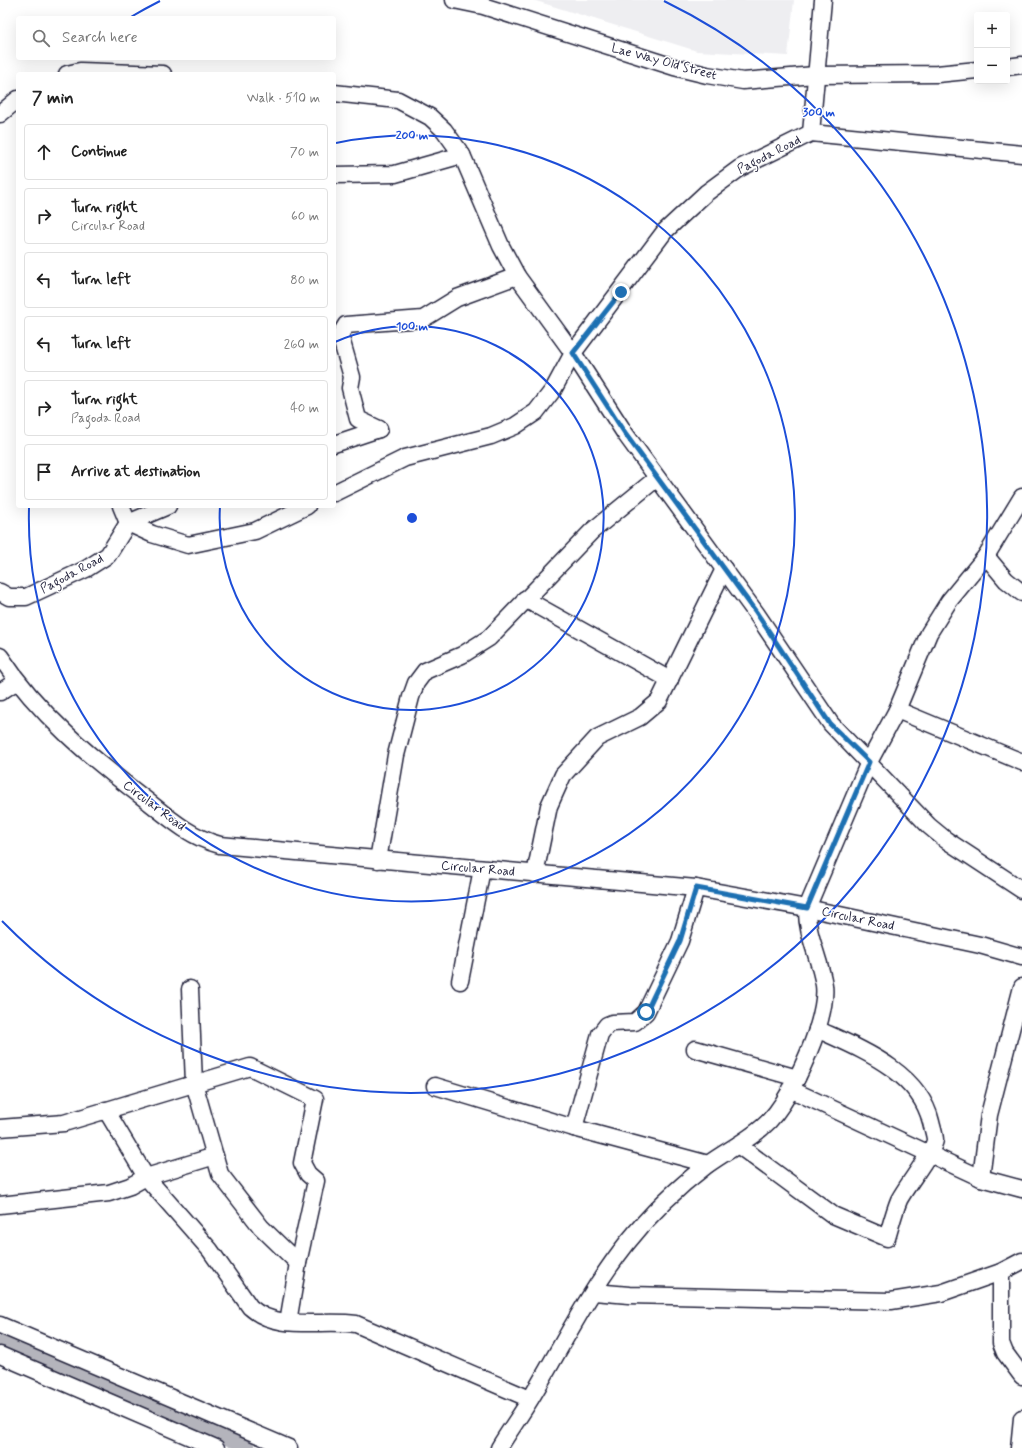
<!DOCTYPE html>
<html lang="en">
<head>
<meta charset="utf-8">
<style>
  body { margin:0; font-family:Mynerve,sans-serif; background:#f2f2f2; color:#222 }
  .controls { position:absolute; right:12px; top:12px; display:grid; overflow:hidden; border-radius:4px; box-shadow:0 4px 16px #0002 }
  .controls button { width:36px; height:36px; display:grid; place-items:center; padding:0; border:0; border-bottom:1px solid #e0e0e0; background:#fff; color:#222; font:20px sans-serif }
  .stop { position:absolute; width:12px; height:12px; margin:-9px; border:3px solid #1f6fb2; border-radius:50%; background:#fff }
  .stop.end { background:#1f6fb2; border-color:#fff; box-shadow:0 1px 4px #0008 }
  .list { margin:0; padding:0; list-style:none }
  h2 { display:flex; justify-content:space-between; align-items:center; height:52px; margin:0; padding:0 16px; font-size:17px }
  h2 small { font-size:13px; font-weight:400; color:#767676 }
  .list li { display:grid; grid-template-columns:26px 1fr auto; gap:12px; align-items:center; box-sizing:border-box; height:56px; margin:0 8px 8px; padding:0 8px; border:1px solid #e0e0e0; border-radius:4px }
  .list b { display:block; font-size:15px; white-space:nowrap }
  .list p { margin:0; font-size:13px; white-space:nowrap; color:#767676 }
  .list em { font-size:13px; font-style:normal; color:#767676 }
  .icon { flex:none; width:22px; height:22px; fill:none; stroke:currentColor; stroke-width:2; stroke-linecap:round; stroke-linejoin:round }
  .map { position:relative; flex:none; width:1022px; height:1448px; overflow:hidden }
  .search { position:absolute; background:#fff; box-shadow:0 4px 16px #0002; left:16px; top:16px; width:320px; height:44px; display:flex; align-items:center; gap:10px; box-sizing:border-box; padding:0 14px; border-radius:4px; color:#767676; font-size:15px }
  .panel { position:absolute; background:#fff; box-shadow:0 4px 16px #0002; left:16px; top:72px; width:320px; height:436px; border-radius:4px }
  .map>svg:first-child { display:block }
  .built { fill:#eeeef1 }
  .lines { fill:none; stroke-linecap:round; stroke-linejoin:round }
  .canal { stroke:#b4b4bc; stroke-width:13 }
  .minor-casing { stroke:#22223b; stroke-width:19 }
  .minor { stroke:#fff; stroke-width:16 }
  .route { stroke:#1f6fb2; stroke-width:5 }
  .ring { fill:none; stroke:#1d4ed8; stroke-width:2 }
  .labels { text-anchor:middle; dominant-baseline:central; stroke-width:3; stroke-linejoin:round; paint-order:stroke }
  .street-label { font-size:13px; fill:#22223b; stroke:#fff }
  .centre { fill:#1d4ed8; stroke:#fff; stroke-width:2 }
  .ring-label { font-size:12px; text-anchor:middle; font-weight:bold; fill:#1d4ed8; stroke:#fff; stroke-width:3; stroke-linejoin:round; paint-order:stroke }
</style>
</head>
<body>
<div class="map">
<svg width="1022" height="1448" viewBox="0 0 1022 1448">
  <rect width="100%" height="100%" fill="#fff"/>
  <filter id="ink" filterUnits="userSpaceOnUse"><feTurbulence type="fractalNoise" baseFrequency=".025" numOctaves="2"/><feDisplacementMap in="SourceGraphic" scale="8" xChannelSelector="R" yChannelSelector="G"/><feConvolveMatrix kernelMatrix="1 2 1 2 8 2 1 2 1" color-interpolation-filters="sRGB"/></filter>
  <g filter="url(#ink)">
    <path class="built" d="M533,0h261l-6,56 -91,-5z"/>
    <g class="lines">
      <path class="canal" d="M0,1342l249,106"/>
      <g class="minor-casing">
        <g id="minor">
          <path d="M454,0l29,6 191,61 33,8 36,6 72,-6 122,-1 40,-4"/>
          <path d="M1007,67l15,-2"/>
          <path d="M67,74l13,-3 83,3"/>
          <path d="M334,93l64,7 32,17 14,13 18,25"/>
          <path d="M0,114l18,-15"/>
          <path d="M811,133l12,-133"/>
          <path d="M334,175l61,-1 67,-19 39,91 16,30 56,77 53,82 130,178 75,111 98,102 17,14 76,50"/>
          <path d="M379,429l-21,-10 -8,-31 2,-11 -12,-42 6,-10 77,-6 34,-21 60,-22"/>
          <path d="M334,444l45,-15"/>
          <path d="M334,493l71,-35 86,-22 24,-10 21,-14 17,-22 20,-37 92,-122 41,-38 34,-25 71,-35 211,21"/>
          <path d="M121,506l7,17 24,11 36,11 67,-14 52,-25"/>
          <path d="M986,556l20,24 16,13"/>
          <path d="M0,592l9,5h17l60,-28 22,-14 20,-32 40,-17"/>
          <path d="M525,599l145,81"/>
          <path d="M0,656c37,57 91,102 145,143 24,19 45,38 75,46l476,43 111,20 173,37 42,12"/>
          <path d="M0,692l17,-11"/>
          <path d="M897,710l125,52"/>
          <path d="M378,860l18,-105 15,-58 5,-14 9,-12 37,-16 27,-17 103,-107 65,-53"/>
          <path d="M535,874l14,-68 14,-31 34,-37 43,-21 19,-16 65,-132"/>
          <path d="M460,981l22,-112"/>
          <path d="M190,989l4,94 26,91 41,53 37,36"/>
          <path d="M695,1049l102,29"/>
          <path d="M435,1086l139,42 134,36"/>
          <path d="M790,1089l191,89 41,11"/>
          <path d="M106,1110l40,67 64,73 40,57c27,25 72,12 106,17l174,75"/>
          <path d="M0,1128l64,-5 186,-56 65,32 -13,64 6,11 8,7 -18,82 -10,59"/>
          <path d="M574,1128l26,-94 7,-9 5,-2 23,-1 11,-10 34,-71 16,-53"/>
          <path d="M738,1145l95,70 54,23c4,-13 7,-26 12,-38 7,-14 35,-49 36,-60 0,-5 -3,-13 -4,-18 -12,-51 -71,-73 -114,-93"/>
          <path d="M981,1178l8,-63 33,-128"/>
          <path d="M0,1205l109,-12 21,-7 16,-9 69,-21"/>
          <path d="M1001,1272v71l4,10 17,23"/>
          <path d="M594,1292l35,3 262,6 50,-8 60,-21 21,-11"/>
          <path d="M0,1325l289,123"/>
          <path d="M0,1355l216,93"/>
          <path d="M499,1448c10,-17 22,-33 32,-50 31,-52 58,-107 96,-155 23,-29 51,-56 80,-78 20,-15 45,-26 62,-44 20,-21 39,-64 48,-91 4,-13 9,-31 7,-45 -4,-27 -18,-50 -17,-77l62,-146 28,-52 32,-77 20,-32 37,-45 36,-59"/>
          <path d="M1019,1448l3,-30"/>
        </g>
      </g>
      <use href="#minor" class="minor"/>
    </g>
  </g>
  <g class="lines" filter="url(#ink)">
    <path class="route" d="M621,292l-48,61 53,82 130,177 74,112 39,38 -62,146 -111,-20 -16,53 -34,71"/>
  </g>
  <g class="ring">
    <path d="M335 342A192 192 0 1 1 220 506"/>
    <path d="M336 143A383 383 0 1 1 29 508"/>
    <path d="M129 18A575 575 0 0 1 160 1M664 1A575 575 0 1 1 2 921"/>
  </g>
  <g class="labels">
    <g class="street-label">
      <text transform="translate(664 62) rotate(15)">Lae Way Old Street</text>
      <text transform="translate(769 155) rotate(-27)">Pagoda Road</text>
      <text transform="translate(72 574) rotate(-28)">Pagoda Road</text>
      <text transform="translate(154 806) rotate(37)">Circular Road</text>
      <text transform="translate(478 869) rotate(5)">Circular Road</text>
      <text transform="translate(858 919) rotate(12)">Circular Road</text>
    </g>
  </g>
  <circle cx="412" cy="518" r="6" class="centre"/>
  <g class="ring-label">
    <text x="819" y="116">300 m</text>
    <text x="412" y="139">200 m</text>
    <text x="412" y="330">100 m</text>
  </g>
</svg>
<div class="controls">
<button>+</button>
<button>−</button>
</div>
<div class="stop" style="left:646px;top:1012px"></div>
<div class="stop end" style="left:621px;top:292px"></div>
<div class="search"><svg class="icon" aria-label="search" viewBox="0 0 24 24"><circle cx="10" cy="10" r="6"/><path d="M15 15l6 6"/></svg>Search here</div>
<section class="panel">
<h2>7 min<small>Walk · 510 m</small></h2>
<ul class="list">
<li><svg class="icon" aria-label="ahead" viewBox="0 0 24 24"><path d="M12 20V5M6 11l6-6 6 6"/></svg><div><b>Continue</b></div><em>70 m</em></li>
<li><svg class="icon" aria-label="right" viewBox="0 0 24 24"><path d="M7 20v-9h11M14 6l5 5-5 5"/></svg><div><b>Turn right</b><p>Circular Road</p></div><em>60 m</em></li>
<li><svg class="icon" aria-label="left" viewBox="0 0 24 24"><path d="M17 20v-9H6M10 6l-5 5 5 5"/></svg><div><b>Turn left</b></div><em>80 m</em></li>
<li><svg class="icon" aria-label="left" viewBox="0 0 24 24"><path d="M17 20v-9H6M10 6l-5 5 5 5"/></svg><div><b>Turn left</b></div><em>260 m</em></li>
<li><svg class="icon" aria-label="right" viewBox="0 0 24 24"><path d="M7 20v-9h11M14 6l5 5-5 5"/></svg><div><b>Turn right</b><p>Pagoda Road</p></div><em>40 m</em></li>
<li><svg class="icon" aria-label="arrive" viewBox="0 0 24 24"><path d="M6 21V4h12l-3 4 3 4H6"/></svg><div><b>Arrive at destination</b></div></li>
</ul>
</section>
</div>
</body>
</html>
